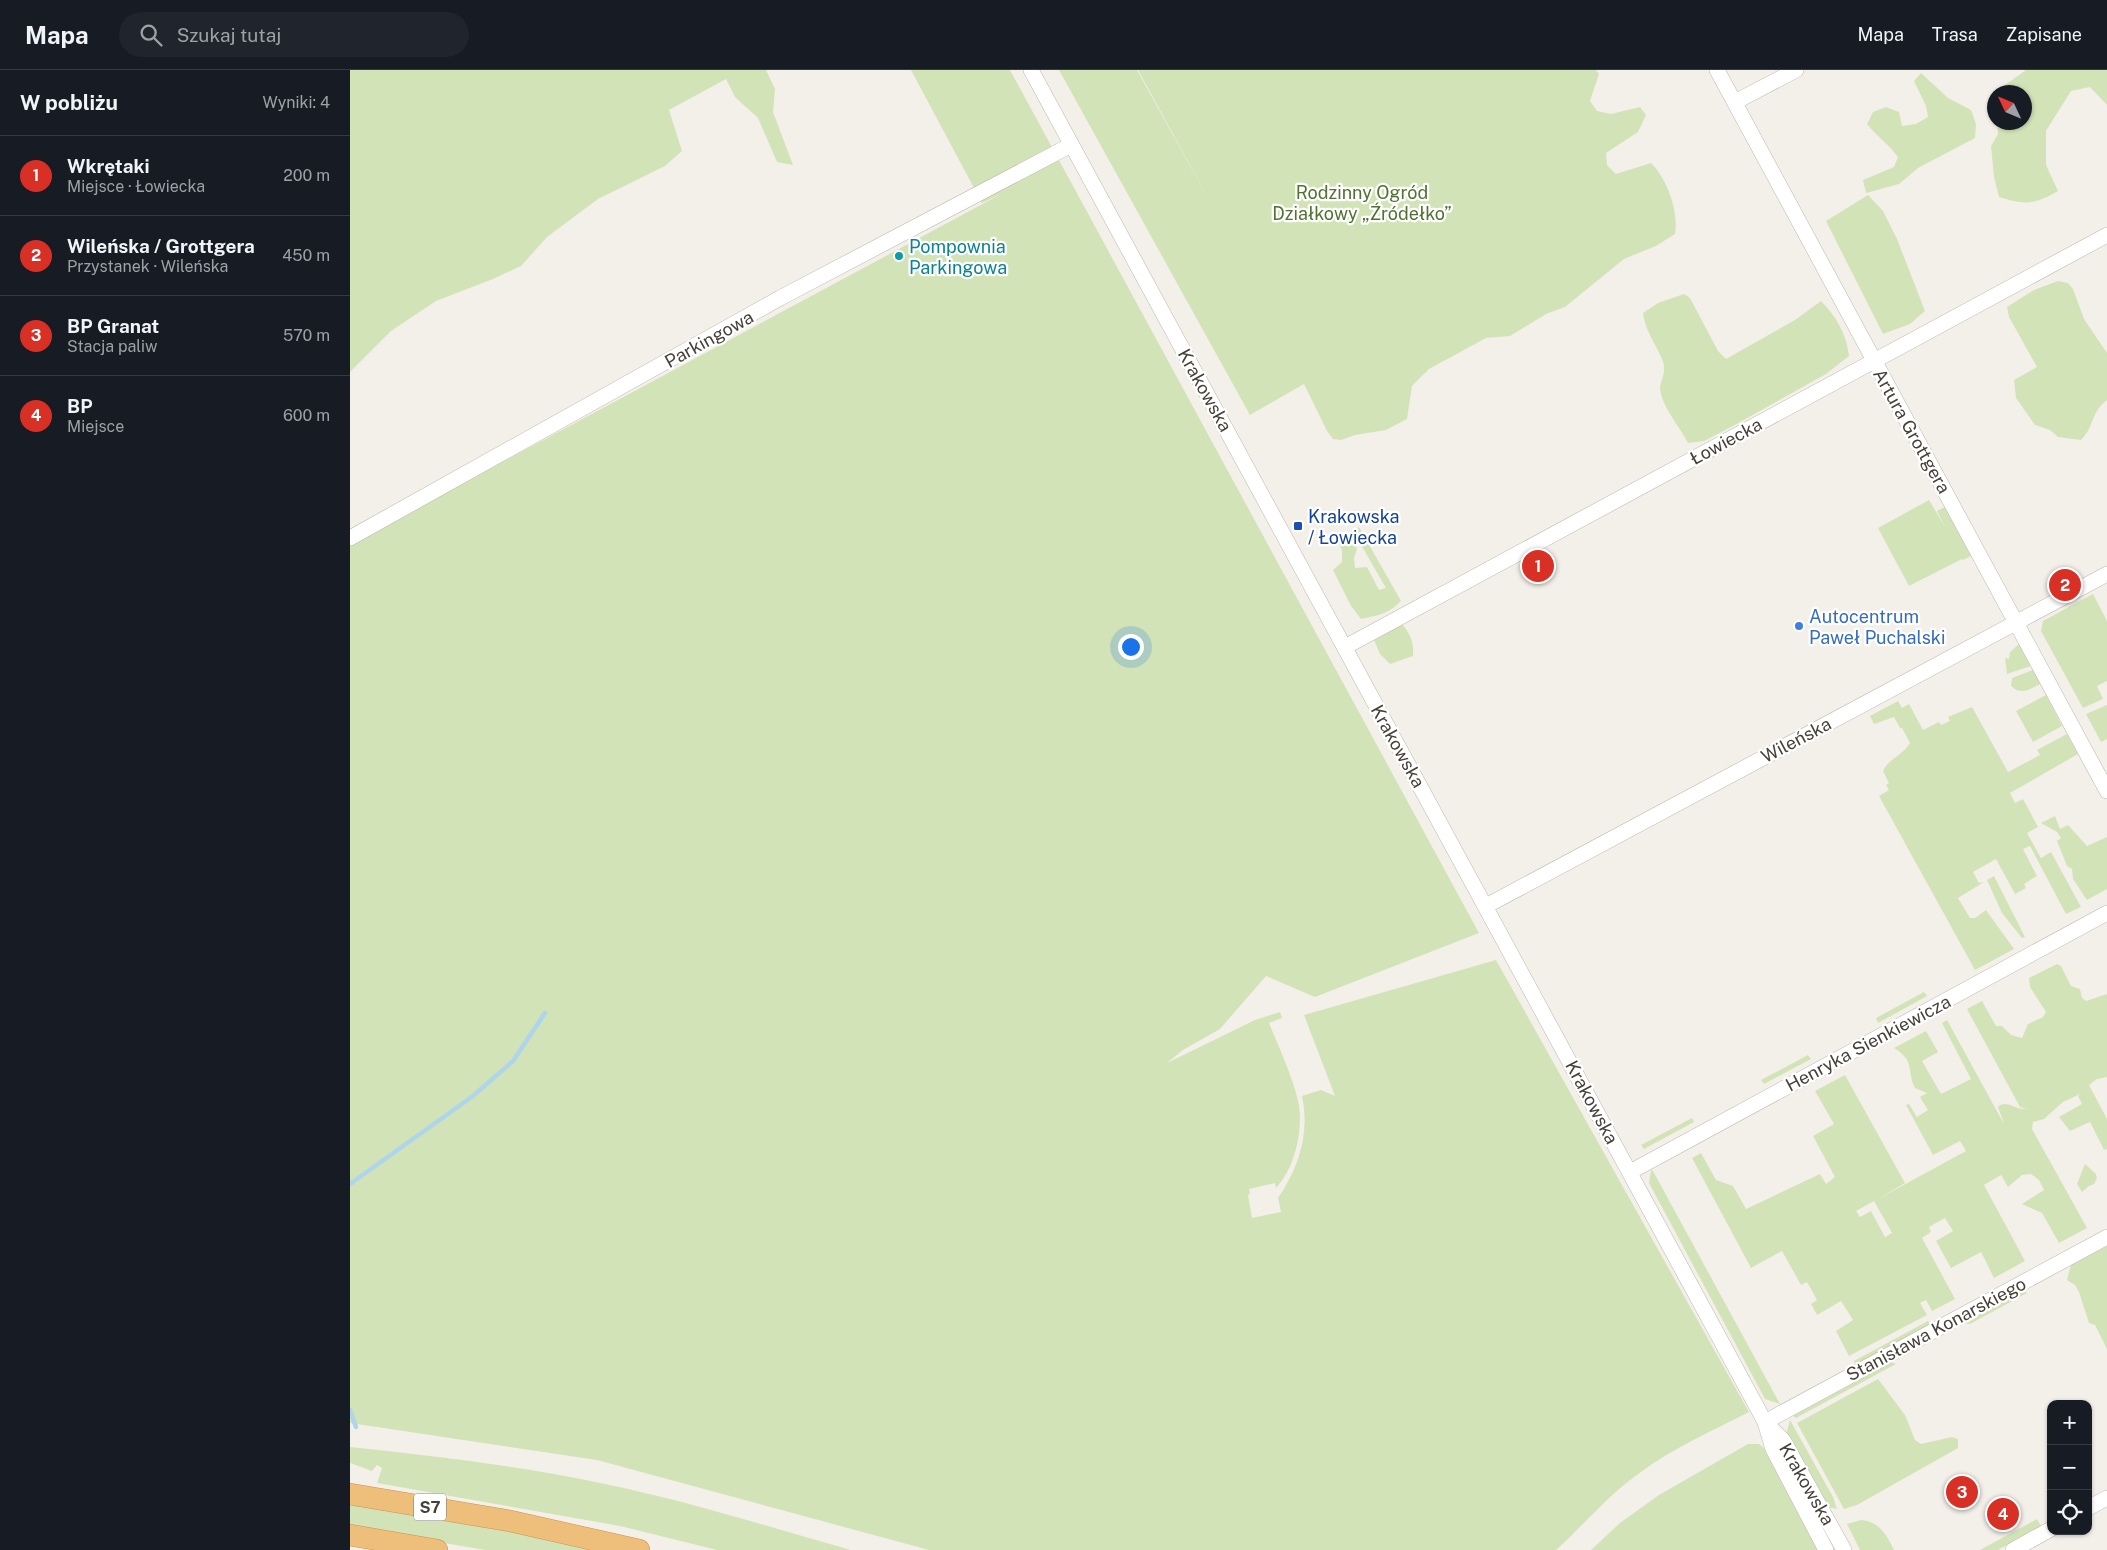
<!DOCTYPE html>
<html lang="pl">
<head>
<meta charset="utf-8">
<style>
  body { margin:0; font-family:"Public Sans",sans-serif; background:#20242c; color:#f1f3f6 }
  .controls { position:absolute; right:15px; bottom:15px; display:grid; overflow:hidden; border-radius:10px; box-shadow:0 1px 4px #0004 }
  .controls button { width:45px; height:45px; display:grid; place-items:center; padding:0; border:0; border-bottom:1px solid #363941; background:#171b24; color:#f1f3f6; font:25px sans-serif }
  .compass { position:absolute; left:1637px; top:15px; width:45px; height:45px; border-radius:50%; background:#171b24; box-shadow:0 1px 4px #0004; rotate:314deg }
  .you { position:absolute; left:780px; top:576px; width:18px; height:18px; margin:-12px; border:4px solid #fff; border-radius:50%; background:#1a73e8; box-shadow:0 0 0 8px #1a73e833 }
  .badge { display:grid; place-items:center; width:32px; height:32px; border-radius:50%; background:#d93025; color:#fff; font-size:16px; font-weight:700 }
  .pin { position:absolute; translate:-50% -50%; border:2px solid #fff; box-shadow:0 1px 5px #0006 }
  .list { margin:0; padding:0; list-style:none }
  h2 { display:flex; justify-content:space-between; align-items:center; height:65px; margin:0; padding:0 20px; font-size:21px }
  h2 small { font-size:16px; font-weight:400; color:#9ea1a6 }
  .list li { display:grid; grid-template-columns:32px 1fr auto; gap:15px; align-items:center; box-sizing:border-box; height:80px; padding:0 20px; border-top:1px solid #363941 }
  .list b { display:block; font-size:19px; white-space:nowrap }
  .list p { margin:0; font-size:16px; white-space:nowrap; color:#9ea1a6 }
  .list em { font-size:16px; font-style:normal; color:#9ea1a6 }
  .icon { flex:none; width:28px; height:28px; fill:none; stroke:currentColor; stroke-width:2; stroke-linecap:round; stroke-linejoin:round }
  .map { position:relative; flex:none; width:1757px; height:1480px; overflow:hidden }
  header { display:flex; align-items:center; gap:30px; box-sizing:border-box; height:70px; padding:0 25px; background:#171b24; border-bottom:1px solid #363941 }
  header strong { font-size:24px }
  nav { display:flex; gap:28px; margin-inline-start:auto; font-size:18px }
  .search { width:350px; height:45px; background:#20242c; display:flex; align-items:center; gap:12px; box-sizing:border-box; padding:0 18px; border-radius:28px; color:#9ea1a6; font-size:19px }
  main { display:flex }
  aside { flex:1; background:#171b24 }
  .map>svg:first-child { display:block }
  .green { fill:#d3e3b8; fill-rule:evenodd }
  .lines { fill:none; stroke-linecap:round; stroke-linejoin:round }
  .stream { stroke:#aed5e9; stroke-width:4.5 }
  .minor-casing { stroke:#beb7ae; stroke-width:16 }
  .highway-casing { stroke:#cc934b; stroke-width:22 }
  .minor { stroke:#fff; stroke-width:15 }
  .highway { stroke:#eebe7b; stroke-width:21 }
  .culture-dot { fill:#0f9aa8; stroke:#fff; stroke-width:2 }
  .transit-dot { fill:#1a4fb4; stroke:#fff; stroke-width:2 }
  .shop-dot { fill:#3f7fe0; stroke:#fff; stroke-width:2 }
  .labels { text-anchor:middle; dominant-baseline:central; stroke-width:4.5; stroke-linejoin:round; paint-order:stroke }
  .shield { fill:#fff; stroke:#7e7974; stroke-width:1 }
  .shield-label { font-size:16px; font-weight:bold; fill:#474039 }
  .park-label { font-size:18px; fill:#507232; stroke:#fff }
  .culture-label { font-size:18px; fill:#0d838f; stroke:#fff; text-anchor:start }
  .street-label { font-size:18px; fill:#474039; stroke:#fff }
  .transit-label { font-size:18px; fill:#164399; stroke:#fff; text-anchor:start }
  .shop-label { font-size:18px; fill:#366cbe; stroke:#fff; text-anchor:start }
</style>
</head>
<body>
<header>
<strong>Mapa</strong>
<div class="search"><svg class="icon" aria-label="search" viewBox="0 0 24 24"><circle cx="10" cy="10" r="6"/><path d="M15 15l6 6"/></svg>Szukaj tutaj</div>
<nav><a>Mapa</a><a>Trasa</a><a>Zapisane</a></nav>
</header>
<main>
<aside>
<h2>W pobliżu<small>Wyniki: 4</small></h2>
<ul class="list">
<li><span class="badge">1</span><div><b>Wkrętaki</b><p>Miejsce · Łowiecka</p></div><em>200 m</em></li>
<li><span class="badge">2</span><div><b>Wileńska / Grottgera</b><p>Przystanek · Wileńska</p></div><em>450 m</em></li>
<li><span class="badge">3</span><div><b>BP Granat</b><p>Stacja paliw</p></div><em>570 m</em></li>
<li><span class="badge">4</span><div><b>BP</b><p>Miejsce</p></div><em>600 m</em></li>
</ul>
</aside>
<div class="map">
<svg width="1757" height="1480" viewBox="0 0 1757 1480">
  <rect width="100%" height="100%" fill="#f3f0ea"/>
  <g class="green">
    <path d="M0,0h416l9,19 -2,23 20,53 -16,-3 -19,-44 -23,-21 -9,-18 -57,31 13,41 -17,15 -67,33 -51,38 -26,29 -28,13 -57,22 -45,30 -41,41z"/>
    <path d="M561,0h99l469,863 -164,64 -49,-21 -46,53 -37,21 -16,13 88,-43 25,-8 2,6 -13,5c9,22 27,61 30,83 4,27 -5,63 -23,82l-1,-5 -26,6 1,5 -2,1 4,23 29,-6 -3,-14c21,-31 32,-65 24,-102l19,-6 14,6 -31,-81 192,-55 253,452c-37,19 -76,36 -108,60 -32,22 -56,52 -85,78h-627l-332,-90 -247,-37v-879l653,-351 -21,10z"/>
    <path d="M709,0h78l78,141 -77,-141h458l3,4 -9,27 7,10 14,3 29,-7 6,8 -8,17 -32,21 1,12 9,9 35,-11c16,16 28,48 24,71l-19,12 -32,13 -59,48 -19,7 -36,22 -24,2 -57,31 -17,17 -5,33 -21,11 -31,5 -14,5 -8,-1 -6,-8 -23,-47 -54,31z"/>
    <path d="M1676,0h81v35l-17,-18 -19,4 -25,40v34l12,26c-24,14 -33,14 -59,6l-5,-20 -3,-31 7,-12 -1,-11 27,-1v-30h-26l7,-7z"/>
    <path d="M1571,3l27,25 23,12 5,14 -1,14 -57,30 -19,16 -33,9 -3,-13 31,-13 4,-10c-9,-13 -21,-20 -31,-33l6,-12 13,-5 13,5 3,14 14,-2 12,-7 -2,-11 -12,-25z"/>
    <path d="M1518,125l15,16 14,28 28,72 -15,13 -27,10 -57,-113z"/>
    <path d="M1708,211l10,2 5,6 11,30 23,34v47c-17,13 -12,26 -26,40l-23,-3 -8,-7 -15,-5 -19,-27 -2,-18 23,-13 -28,-50 -2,-10 27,-17z"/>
    <path d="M1334,224l6,4 28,53 8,8 69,-39 26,-19c15,15 26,34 28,55l-23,18 -93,52 -29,15 -16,2c-8,-16 -26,-36 -28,-54 0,-9 7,-17 3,-27 -6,-17 -18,-30 -20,-49l15,-10z"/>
    <path d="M1579,430l16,27 -8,-16 8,-4 26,49 -8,4 -1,-1 -53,27 -31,-58z"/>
    <path d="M1009,457l42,74c-11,12 -24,15 -40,18l-10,-13 -18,-36 9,-8v-11l-3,-8 4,-7 6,-3 8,16 -3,9 1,10 12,-1 12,23 7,-2 -33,-57z"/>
    <path d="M1743,524l14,27v60l-10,5 6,13 -20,9 -42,-77 2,-10z"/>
    <path d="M1052,554c9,11 12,19 11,32l-23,8 -10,-10 -6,-14z"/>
    <path d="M1669,574l12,22 -24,8 -2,-16 4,1 1,-7z"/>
    <path d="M1683,600l7,14c-10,5 -19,12 -29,2l1,-8z"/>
    <path d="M1696,625l16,31 -29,16 -17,-31z"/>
    <path d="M1548,631l4,7 7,-4 14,26 16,-8 2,3 9,-4 -2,-4 24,-10 36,65 32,-17 -3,-5 30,-16 11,20 -68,39 5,10 8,-4 15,28 -11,6 14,25 10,-6 30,55 -15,7 -36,-68 -7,3 14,27 -13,8 2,4 -11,6 -19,-35 -23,13 6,11 5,-1 -26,16 12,20h5l11,-8 28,39 -39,21 -96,-174 10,-6 -3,-5 3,-2 -6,-12c5,-12 20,-16 27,-28l-8,-15h-2l-6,-11 -20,7 -4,-8z"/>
    <path d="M1757,635v34l-6,3 -15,-28z"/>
    <path d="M1705,746l5,13 8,-4 19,21 20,-9v52l-20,11 -14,-21 -1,-10 -5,-3 -10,-25 4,-3 -4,-6 -16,-9z"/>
    <path d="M1644,806l31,61 -3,1 -20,-25 -15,-33z"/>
    <path d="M1707,894l4,2 10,20 9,3 2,9 4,3 21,-7v83l-10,2 -8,6 18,34v30l-3,1 -14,-28 -20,9 -11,-14 23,-13 -4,-8 2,-2 -17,8 -19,17 -11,3 -1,7 55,99 -28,15 -17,-30 -20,-9 22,-14 -5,-10 -8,-6 -9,1 -14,12 -7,-12 -17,10 41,76 -31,17 -13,-26 -30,16 -15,-27 17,-10 -8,-13 -16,9 2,5 -9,6 33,61 -23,12 -6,-11 -6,3 7,12 -78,41 -13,-25 17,-11 -12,-19 -24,14 -6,-11 6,-4 -10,-18 -6,3 -19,-34 -31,17 -59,-110 9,-5 15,27 17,6 13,23 74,-35 6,10 9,-7 -22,-41 21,-12 -19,-33 30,-16 60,108 -27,16 88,-48 -6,-10 -27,14 -27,-50 3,-1 8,13 11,-7 -8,-13 7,-4 -12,-5c-9,-19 1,-26 -21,-40l32,-17 12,21 -16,9 19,33 30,-15 -29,-56 5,-3 57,104 -6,-17c8,-8 17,3 28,2l-6,-2 -53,-98 15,-8 14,25h6l9,9 11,3 6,-14 15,-7 3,-5 -16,-25 -1,-9zM1524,1131l18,32 -7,4 -14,-26 -11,6 -4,-6z"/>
    <path d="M1574,922l3,4 -49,27 -2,-5z"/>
    <path d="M1458,985l3,4 -47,25 -3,-4z"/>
    <path d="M1342,1048l2,4 -50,27 -3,-4z"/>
    <path d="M1735,1094l11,10 1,4 -3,6 -5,2 -7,6 -5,-8z"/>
    <path d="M1301,1100l2,1 127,233 -15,-5 -116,-216z"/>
    <path d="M1757,1175v104l-12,-24 -6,-2 -10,-31 -4,-7 -8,-5 4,-16z"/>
    <path d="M1673,1220l4,3 -57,31 -5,-1v-2z"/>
    <path d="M1578,1251l2,3 -74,41 -2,-4z"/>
    <path d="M1541,1292l5,2 -100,54 -3,-2z"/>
    <path d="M1528,1309l27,36 10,25 6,4 31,-7 6,2v9l-101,57 -13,4 -47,-86z"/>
    <path d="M1440,1350l43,77 4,12 -9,-2 -40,-69 -1,-7z"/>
    <path d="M1398,1374h11l5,4 55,102h-228l29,-27 39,-28z"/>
    <path d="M0,1377c85,9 171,19 255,37 83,17 164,43 246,66h-134l-97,-24 -243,-43 5,-15 -5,-3 -5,6 -22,-8z"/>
    <path d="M0,1433l95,14 152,33h-112l-135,-23z"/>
    <path d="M1687,1449l4,7 -43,24h-18z"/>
    <path d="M1511,1450c19,2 25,14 33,30h-34l-13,-26z"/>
  </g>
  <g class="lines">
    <g class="stream">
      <path d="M0,1114l123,-88 40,-35 32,-48"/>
      <path d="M0,1340l6,17"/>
    </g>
    <g class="minor-casing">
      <g id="minor">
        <path d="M681,0l734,1352 8,27 53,101"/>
        <path d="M1367,0l390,721"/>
        <path d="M1385,32l61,-32"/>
        <path d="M0,468l430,-240 291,-153"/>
        <path d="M995,577l762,-412"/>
        <path d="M1136,836l621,-332"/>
        <path d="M1280,1102l477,-259"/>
        <path d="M1415,1352l342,-185"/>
        <path d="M1416,1353l17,17 61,110"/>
        <path d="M1738,1438l19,-10"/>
        <path d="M1663,1480l38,-21"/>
      </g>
    </g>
    <g class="highway-casing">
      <g id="highway">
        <path d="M0,1424l160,27 129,29"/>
        <path d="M0,1465l87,15"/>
      </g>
    </g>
    <use href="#minor" class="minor"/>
    <use href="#highway" class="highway"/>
  </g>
  <circle class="culture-dot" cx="549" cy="186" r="5"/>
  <rect class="transit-dot" x="943" y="451" width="10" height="10" rx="2.5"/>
  <circle class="shop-dot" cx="1449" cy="556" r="5"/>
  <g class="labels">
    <rect class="shield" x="64" y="1423.5" width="32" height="27" rx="4"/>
    <g class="shield-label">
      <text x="80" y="1437">S7</text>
    </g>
    <g class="park-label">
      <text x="1012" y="122">Rodzinny Ogród<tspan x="1012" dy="21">Działkowy „Źródełko”</tspan></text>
    </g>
    <g class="culture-label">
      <text x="559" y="176">Pompownia<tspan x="559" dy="21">Parkingowa</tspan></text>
    </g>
    <g class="street-label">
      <text transform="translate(359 269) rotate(-29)">Parkingowa</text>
      <text transform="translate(855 320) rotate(61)">Krakowska</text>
      <text transform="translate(1562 361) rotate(61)">Artura Grottgera</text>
      <text transform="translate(1376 371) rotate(-28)">Łowiecka</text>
      <text transform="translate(1446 670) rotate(-28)">Wileńska</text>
      <text transform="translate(1048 676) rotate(61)">Krakowska</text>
      <text transform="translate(1518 973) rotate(-28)">Henryka Sienkiewicza</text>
      <text transform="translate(1242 1032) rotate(62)">Krakowska</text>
      <text transform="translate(1586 1259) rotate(-28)">Stanisława Konarskiego</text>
      <text transform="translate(1457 1414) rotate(60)">Krakowska</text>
    </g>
    <g class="transit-label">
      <text x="958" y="446">Krakowska<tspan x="958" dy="21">/ Łowiecka</tspan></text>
    </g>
    <g class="shop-label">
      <text x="1459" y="546">Autocentrum<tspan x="1459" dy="21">Paweł Puchalski</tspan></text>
    </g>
  </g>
</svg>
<div class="controls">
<button>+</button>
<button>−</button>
<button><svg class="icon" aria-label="locate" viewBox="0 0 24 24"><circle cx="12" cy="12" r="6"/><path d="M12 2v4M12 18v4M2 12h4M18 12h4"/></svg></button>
</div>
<svg class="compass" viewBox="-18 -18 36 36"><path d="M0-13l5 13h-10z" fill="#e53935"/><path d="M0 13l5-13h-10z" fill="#9ea1a6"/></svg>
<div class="you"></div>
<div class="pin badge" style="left:1188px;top:496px">1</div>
<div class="pin badge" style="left:1715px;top:515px">2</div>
<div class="pin badge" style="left:1612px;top:1422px">3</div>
<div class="pin badge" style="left:1653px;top:1444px">4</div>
</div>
</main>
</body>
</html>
